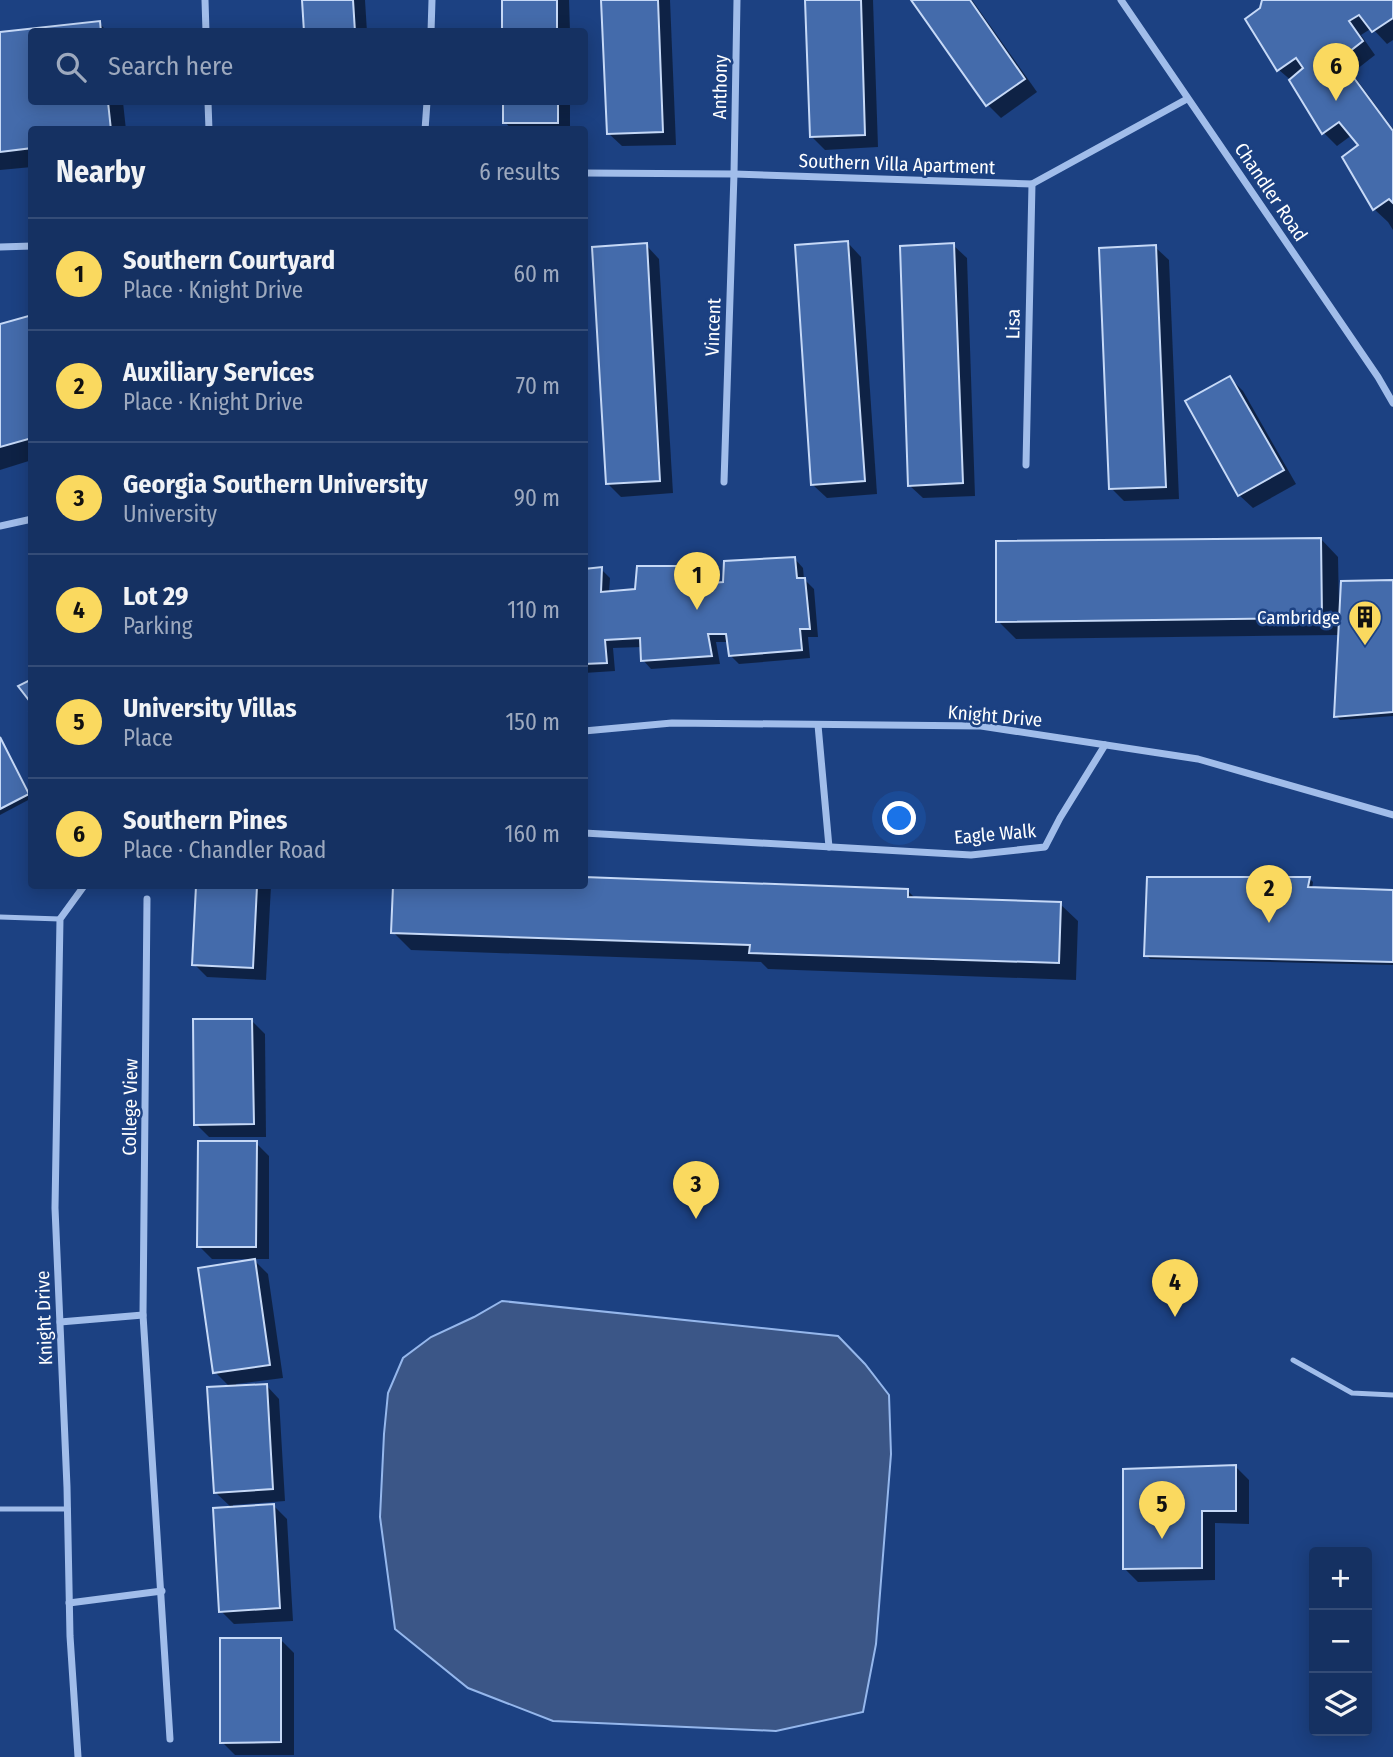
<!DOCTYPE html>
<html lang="en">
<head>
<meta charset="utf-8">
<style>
  body { margin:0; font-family:"Fira Sans Condensed",sans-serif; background:#1e3968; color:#f1f3f6 }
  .controls { position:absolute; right:21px; bottom:21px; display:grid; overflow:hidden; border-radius:7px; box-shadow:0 4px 18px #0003 }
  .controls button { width:63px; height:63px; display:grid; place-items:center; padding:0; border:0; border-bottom:2px solid #344c77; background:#153162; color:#f1f3f6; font:35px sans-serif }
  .you { position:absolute; left:900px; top:819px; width:24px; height:24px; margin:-18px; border:5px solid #fff; border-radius:50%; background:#1a73e8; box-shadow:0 0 0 10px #1a73e833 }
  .badge { display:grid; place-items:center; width:46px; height:46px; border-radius:50%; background:#fad95f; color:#111; font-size:23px; font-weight:700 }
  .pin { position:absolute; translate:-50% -58px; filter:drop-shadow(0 2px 4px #0008) }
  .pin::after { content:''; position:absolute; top:37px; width:24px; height:21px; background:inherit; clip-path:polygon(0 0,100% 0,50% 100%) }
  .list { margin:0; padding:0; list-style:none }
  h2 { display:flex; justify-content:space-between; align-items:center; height:91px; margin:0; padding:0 28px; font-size:30px }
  h2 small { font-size:23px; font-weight:400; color:#9da9be }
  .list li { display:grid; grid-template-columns:46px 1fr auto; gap:21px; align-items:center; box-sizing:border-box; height:112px; padding:0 28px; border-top:2px solid #344c77 }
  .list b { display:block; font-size:26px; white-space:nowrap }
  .list p { margin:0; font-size:23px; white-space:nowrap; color:#9da9be }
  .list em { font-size:23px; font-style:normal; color:#9da9be }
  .icon { flex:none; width:38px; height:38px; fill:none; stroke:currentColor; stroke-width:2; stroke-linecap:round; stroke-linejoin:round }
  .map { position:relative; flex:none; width:1393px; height:1757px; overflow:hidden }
  .search { position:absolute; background:#153162; box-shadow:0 4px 18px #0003; left:28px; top:28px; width:560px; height:77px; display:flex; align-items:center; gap:18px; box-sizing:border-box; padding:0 24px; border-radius:7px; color:#9da9be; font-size:26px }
  .panel { position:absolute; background:#153162; box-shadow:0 4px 18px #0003; left:28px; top:126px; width:560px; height:763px; border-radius:7px }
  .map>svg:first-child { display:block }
  .water { fill:#3b5687; stroke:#95b7ec; stroke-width:2 }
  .shadow { fill:#0007 }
  .building { fill:#446bab; stroke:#c6d9f7; stroke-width:2 }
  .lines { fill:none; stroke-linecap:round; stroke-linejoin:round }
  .service { stroke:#a1bdea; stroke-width:5 }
  .minor { stroke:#a1bdea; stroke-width:7 }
  .labels { text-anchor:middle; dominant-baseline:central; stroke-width:5; stroke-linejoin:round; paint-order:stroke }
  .street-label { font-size:19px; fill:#fff; stroke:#1c4182 }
  .poi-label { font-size:19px; fill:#fff; stroke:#1c4182; text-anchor:end }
</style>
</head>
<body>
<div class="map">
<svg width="1393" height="1757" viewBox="0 0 1393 1757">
  <rect width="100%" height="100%" fill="#1c4182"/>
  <path class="water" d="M502,1301l336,35 27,28 24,31 2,59 -15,190 -13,68 -87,19 -223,-10 -85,-33 -73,-59 -15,-112 4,-83 4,-41 15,-35 28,-21 43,-20z"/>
  <g class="shadow">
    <path d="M304,0h61l2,32h-62z"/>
    <path d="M504,0h65l1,32h-66z"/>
    <path d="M603,0h67l6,145 -54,1 -14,-13z"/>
    <path d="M807,0h66l5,147 -53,3 -14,-14z"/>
    <path d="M914,0h58l65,92 -36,26 -14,-14z"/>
    <path d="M1265,0h128v40l-6,4 -15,-16 -11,7 14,20 -23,18 41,56v101l-5,-8 -14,-13 -13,-63 -9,-11 -15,11 -13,-13 -31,-51 -14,-12 -32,-50 15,-11z"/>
    <path d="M99,23l9,9h-76v70h91l3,28h-94v37l-32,3v-136z"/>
    <path d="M504,102h66v28h-58l-7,-8z"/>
    <path d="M848,243l13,14 16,237 -50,4 -14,-13z"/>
    <path d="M646,245l13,14 14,234 -52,4 -14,-14z"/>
    <path d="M953,245l14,13 8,238 -52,2 -14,-13z"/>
    <path d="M1155,247l14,13 10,239 -55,2 -13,-13z"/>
    <path d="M32,317v143l-32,10v-144z"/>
    <path d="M1230,378l13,13 53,93 -43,24 -14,-13z"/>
    <path d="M1321,539l17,18 1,49 54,-24v134l-53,4 -4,-4 4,-81 -324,4 -18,-18z"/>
    <path d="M795,559l8,9 1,11 10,10 4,48h-10l2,21 -71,6 -9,-9 -1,-13h-13l4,22 -69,5 -8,-9 -1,-13 -29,1 2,23 -31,2v-103l17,-1 9,9 -1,15 28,-3 73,-23 9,9v8z"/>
    <path d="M0,736l32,62 -32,17z"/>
    <path d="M1309,878l4,4 -1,7 81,3v73l-243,-6 -4,-4z"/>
    <path d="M197,886h74l-5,94 -59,-3 -13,-13z"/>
    <path d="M395,886h189l323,4 9,9 144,5 18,17 -2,59 -308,-11 -7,-7 -350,-12 -18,-18z"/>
    <path d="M252,1021l13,13 1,103h-57l-13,-13z"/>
    <path d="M256,1143l13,13v103h-16l15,15 15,104 -47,6 1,3 29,-2 13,14 6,102 -52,4v3l41,-2 13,13 6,102 -59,3 -13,-13 11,-103 -17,-16 15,-105 -15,-15 37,-113h-40l-13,-13z"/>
    <path d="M1236,1467l13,13v44l-34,-1v57l-77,2 -14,-14z"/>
    <path d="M280,1639l14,14v102h-59l-13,-13z"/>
  </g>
  <g class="building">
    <path d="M302,0h51l2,32h-51z"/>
    <rect x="502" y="0" width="55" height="32"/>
    <path d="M601,0h57l5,132 -56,2z"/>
    <path d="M805,0h56l4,135 -55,2z"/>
    <path d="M911,0h59l55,79 -39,27z"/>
    <path d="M1262,0h131v18l-21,14 -13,-17 -10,6 14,20 -23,18 53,72v72l-4,-4 -16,11 -31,-53 16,-12 -19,-23 -17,12 -33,-54 14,-12 -7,-10 -19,13 -32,-52 15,-11z"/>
    <path d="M100,21l1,11h-69v70h76l3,28h-79v18l-32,4v-120z"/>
    <rect x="503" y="102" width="55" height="21"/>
    <path d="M848,241l17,240 -54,4 -16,-240z"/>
    <path d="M647,243l13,238 -54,3 -14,-237z"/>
    <path d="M954,243l9,240 -55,3 -8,-240z"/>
    <path d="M1156,245l10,242 -57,2 -10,-241z"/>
    <path d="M32,315v123l-32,9v-123z"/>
    <path d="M1230,376l54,94 -46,26 -53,-95z"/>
    <path d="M1321,538l1,80 -326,4v-81z"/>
    <path d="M795,557l2,21h8l5,51h-10l2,21 -73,6 -3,-22h-18l4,22 -71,5 -1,-23 -35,2 2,23 -23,1v-95l18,-2 -1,25 34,-3 2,-23h74v17l12,-1 1,-21z"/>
    <path d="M1393,580v132l-59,5 7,-136z"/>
    <path d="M32,679v36l-3,-4 2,-8 -13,-17z"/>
    <path d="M0,737l29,57 -29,15z"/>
    <path d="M584,877l324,12v8l153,5 -2,61 -310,-10 1,-8 -359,-12 2,-47h191z"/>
    <path d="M1147,877h163l-2,10 85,3v72l-249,-6z"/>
    <path d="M196,886h61l-4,82 -61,-3z"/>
    <path d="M193,1019h59l2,105 -60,1z"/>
    <path d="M198,1141h59l-1,106h-59z"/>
    <path d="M255,1259l15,106 -57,8 -15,-105z"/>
    <path d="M267,1384l6,105 -59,4 -7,-106z"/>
    <path d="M1236,1465v46h-34v57l-79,1v-100z"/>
    <path d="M274,1504l6,104 -61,4 -6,-104z"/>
    <path d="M220,1638h61v104l-61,1z"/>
  </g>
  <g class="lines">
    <g class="service">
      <path d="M0,917l60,2"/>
      <path d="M1293,1360l59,33 41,2"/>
      <path d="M0,1509h68"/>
    </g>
    <g class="minor">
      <path d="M205,0l1,32"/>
      <path d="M1121,0l257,377 15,26"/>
      <path d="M431,32l1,-32"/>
      <path d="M208,102l1,28"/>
      <path d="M425,130l2,-28"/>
      <path d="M584,173l150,1 298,10 155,-85"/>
      <path d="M0,247l32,-1"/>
      <path d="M1026,465l6,-281"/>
      <path d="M724,482l10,-308 3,-174"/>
      <path d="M0,526l32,-7"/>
      <path d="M818,725l11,122"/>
      <path d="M584,731l88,-8 309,3 217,33 195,56"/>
      <path d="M584,833l387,22 74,-8 15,-29 45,-73"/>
      <path d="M147,899l-4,416 27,424"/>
      <path d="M60,1322l83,-7"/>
      <path d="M69,1603l93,-12"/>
      <path d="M78,1757l-8,-121 -3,-149 -12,-279 5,-289 24,-33"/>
    </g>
  </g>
  <defs>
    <g id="building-pin" transform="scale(1.75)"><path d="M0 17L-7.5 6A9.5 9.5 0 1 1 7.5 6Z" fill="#fad95f" stroke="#1c4182"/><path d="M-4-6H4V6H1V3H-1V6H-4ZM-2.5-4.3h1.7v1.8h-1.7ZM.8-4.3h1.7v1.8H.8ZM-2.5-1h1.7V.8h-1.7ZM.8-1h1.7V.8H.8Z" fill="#111"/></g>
  </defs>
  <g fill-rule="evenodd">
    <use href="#building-pin" x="1365" y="617"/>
  </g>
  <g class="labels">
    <g class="street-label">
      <text transform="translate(720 87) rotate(-89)">Anthony</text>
      <text transform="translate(897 164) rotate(2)">Southern Villa Apartment</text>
      <text transform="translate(1271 192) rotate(56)">Chandler Road</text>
      <text transform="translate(1013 324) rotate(-89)">Lisa</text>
      <text transform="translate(713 327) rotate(-88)">Vincent</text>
      <text transform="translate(995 716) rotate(5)">Knight Drive</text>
      <text transform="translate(995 834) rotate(-5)">Eagle Walk</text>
      <text transform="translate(130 1107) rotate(-89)">College View</text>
      <text transform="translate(44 1318) rotate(-92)">Knight Drive</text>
    </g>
    <g class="poi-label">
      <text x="1340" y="617">Cambridge</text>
    </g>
  </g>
</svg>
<div class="controls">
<button>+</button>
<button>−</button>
<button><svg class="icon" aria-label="layers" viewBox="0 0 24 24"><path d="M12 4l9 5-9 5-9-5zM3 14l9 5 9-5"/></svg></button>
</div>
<div class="you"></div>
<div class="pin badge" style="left:697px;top:610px">1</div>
<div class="pin badge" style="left:1269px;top:923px">2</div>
<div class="pin badge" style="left:696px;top:1219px">3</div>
<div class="pin badge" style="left:1175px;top:1317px">4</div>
<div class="pin badge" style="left:1162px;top:1539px">5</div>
<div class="pin badge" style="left:1336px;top:101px">6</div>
<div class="search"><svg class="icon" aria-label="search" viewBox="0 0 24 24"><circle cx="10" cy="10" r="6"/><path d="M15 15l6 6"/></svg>Search here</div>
<section class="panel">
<h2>Nearby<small>6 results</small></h2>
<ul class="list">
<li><span class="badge">1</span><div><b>Southern Courtyard</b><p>Place · Knight Drive</p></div><em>60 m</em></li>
<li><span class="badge">2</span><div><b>Auxiliary Services</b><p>Place · Knight Drive</p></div><em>70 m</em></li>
<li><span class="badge">3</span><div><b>Georgia Southern University</b><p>University</p></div><em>90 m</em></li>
<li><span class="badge">4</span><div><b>Lot 29</b><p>Parking</p></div><em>110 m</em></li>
<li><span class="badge">5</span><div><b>University Villas</b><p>Place</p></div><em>150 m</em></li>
<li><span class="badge">6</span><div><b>Southern Pines</b><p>Place · Chandler Road</p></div><em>160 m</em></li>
</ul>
</section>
</div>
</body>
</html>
